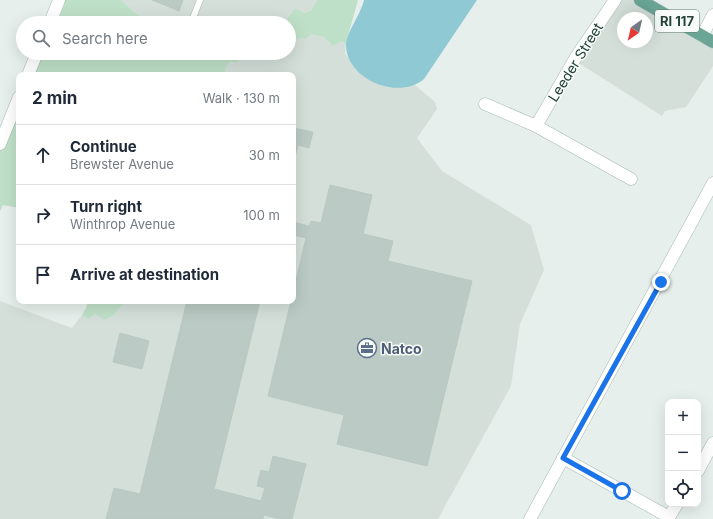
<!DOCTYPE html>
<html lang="en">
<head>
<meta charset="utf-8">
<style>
  body { margin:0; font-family:Inter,sans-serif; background:#f6f6f7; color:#1f2937 }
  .controls { position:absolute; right:12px; bottom:12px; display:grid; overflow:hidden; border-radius:8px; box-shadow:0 4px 16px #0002 }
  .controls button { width:36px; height:36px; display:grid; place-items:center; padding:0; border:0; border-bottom:1px solid #e0e1e3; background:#fff; color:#1f2937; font:20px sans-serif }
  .compass { position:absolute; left:617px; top:12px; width:36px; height:36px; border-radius:50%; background:#fff; box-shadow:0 4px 16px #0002; rotate:214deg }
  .stop { position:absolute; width:12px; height:12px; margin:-9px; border:3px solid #1a73e8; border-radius:50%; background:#fff }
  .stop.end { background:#1a73e8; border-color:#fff; box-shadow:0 1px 4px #0008 }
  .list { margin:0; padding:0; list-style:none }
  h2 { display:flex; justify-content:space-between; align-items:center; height:52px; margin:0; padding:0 16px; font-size:17px }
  h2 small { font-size:13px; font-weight:400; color:#747a83 }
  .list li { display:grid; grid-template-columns:26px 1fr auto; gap:12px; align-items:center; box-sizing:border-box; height:60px; padding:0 16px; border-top:1px solid #e0e1e3 }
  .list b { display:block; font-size:15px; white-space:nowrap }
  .list p { margin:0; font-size:13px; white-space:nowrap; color:#747a83 }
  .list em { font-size:13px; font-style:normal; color:#747a83 }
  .icon { flex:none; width:22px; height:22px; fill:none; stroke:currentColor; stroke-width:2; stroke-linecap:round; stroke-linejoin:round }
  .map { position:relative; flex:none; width:713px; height:519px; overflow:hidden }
  .search { position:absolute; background:#fff; box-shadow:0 4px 16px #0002; left:16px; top:16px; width:280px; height:44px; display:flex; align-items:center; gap:10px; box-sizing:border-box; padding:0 14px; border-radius:22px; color:#747a83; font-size:15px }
  .panel { position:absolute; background:#fff; box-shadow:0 4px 16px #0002; left:16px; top:72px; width:280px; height:232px; border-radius:8px }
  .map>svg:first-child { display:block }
  .built { fill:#d4dfda; fill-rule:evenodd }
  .green { fill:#bfe0c8 }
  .water { fill:#8ec9d4 }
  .building { fill:#bbcac4; stroke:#b8c9c2 }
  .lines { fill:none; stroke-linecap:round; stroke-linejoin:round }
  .lane-casing { stroke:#a8b8b2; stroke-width:7 }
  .street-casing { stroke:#a8b8b2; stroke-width:13 }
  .primary-casing { stroke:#c2cac8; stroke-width:13 }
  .lane { stroke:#fff; stroke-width:6 }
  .street { stroke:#fff; stroke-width:12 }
  .primary { stroke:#6aa596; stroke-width:12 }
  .route { stroke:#1a73e8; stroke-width:5 }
  .labels { text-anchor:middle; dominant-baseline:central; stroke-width:3; stroke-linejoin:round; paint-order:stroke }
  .shield { fill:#f7fbf9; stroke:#637a73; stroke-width:1 }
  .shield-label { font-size:13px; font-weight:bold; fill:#24423a }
  .street-label { font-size:14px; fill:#24423a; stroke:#f7fbf9 }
  .service-label { font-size:14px; font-weight:bold; fill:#4e5e75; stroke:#f7fbf9; text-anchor:start }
</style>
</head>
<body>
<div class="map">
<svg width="713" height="519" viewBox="0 0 713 519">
  <rect width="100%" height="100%" fill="#e6efeb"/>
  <g class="built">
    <path d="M121,0h196l-6,10 -6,3 -10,-5 -11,15h-134l-16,-11z"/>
    <path d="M614,0h25l74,44v22l-27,41 -21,4 -3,5 -88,-56zM623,18h24v24h-24z"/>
    <path d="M311,33l13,4 9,9 7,-4 6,1 -1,11 6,6 64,25 20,17 2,7 -20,29 25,33 89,54 13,45 -24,54 -9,62 -73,133h-438v-218l72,27 10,-13 6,4 8,-5 17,2 12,-15h168v-226h-68l1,-8 4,-5 7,1 8,-9 44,-1v-11l11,-4 6,1z"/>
  </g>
  <g class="green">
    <path d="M57,0h64l13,12 16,11h-102z"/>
    <path d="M317,0h41l-12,43 -6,-1 -7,4 -9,-9 -13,-3 -5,5 -6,-1 -11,4v-19h-5l11,-15 10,5 6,-3z"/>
    <path d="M36,53h175c11,4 25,0 37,0l-3,1 -8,9 -7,-1 -4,5 -1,8h-198z"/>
    <path d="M19,95v113l-16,-3 -3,6v-69z"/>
    <path d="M87,301h38l-12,15 -9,4 -8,-6 -8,5 -6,-4 5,-9z"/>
  </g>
  <path class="water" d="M364,0h113l-53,79c-26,22 -77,0 -78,-33 -1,-11 15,-32 18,-46z"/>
  <g class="building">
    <path d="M152,0h31l-4,11z"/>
    <path d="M293,128l20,4 -4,16 -11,-3 -5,20z"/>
    <path d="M330,185l42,10 -9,39 30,7 -5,20 84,20 -45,185 -90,-22 7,-29 -76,-19 23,-95h2v-8l13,-55 -13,-3v-13l16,4 2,-5 10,2z"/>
    <path d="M187,301h73l-46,188 47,12 4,-13 -8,-2 4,-16 8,2 4,-16 33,8 -14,55h-12l-16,-4 -1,4h-157l8,-31 26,6z"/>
    <path d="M120,333l29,8 -7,28 -29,-7z"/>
  </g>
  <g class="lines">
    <g class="lane-casing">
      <path id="lane" d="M196,23l-3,-5 7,-18"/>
    </g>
    <g class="street-casing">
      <g id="street">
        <path d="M615,0l-39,57 -40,69 95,53"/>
        <path d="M50,23l9,-23"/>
        <path d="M702,36l11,-21"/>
        <path d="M28,75l9,-22"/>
        <path d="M485,104l51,22"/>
        <path d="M0,144l19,-47"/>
        <path d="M563,458l106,59"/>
        <path d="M698,471l15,-28"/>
        <path d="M530,519l183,-336"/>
        <path d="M668,519l9,-15"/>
      </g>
    </g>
    <g class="primary-casing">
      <path id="primary" d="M640,0l73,42"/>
    </g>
    <use href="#lane" class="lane"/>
    <use href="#street" class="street"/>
    <use href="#primary" class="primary"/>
  </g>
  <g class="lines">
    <path class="route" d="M622,491l-59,-33 98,-176"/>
  </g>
  <defs>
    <g id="office-ring" transform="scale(1)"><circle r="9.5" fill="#f7fbf9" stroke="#5c6f8a" stroke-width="1.5"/><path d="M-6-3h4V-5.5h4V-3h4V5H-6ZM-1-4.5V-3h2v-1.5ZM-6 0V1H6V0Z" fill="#5c6f8a"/></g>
  </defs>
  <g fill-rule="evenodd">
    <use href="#office-ring" x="367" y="348"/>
  </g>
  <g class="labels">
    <rect class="shield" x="655" y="10" width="44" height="22" rx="3"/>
    <g class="shield-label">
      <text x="677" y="21">RI 117</text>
    </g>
    <g class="street-label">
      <text transform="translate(575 62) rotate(-58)">Leeder Street</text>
    </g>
    <g class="service-label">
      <text x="381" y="348">Natco</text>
    </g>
  </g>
</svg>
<div class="controls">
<button>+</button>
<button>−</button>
<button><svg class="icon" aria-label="locate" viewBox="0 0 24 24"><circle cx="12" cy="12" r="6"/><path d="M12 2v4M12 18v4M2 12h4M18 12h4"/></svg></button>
</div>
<svg class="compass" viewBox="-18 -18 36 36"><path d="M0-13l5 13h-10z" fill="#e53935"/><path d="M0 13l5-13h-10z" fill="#747a83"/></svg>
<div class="stop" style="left:622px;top:491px"></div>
<div class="stop end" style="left:661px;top:282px"></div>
<div class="search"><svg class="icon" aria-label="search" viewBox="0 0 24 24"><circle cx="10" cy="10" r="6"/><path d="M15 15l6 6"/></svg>Search here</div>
<section class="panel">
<h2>2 min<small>Walk · 130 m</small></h2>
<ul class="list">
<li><svg class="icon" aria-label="ahead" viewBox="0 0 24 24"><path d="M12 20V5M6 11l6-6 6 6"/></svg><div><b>Continue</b><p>Brewster Avenue</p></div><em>30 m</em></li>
<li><svg class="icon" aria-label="right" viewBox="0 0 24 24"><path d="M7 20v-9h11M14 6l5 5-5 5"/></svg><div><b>Turn right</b><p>Winthrop Avenue</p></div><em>100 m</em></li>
<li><svg class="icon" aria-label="arrive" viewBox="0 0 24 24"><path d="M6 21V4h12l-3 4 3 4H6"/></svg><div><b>Arrive at destination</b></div></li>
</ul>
</section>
</div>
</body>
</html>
